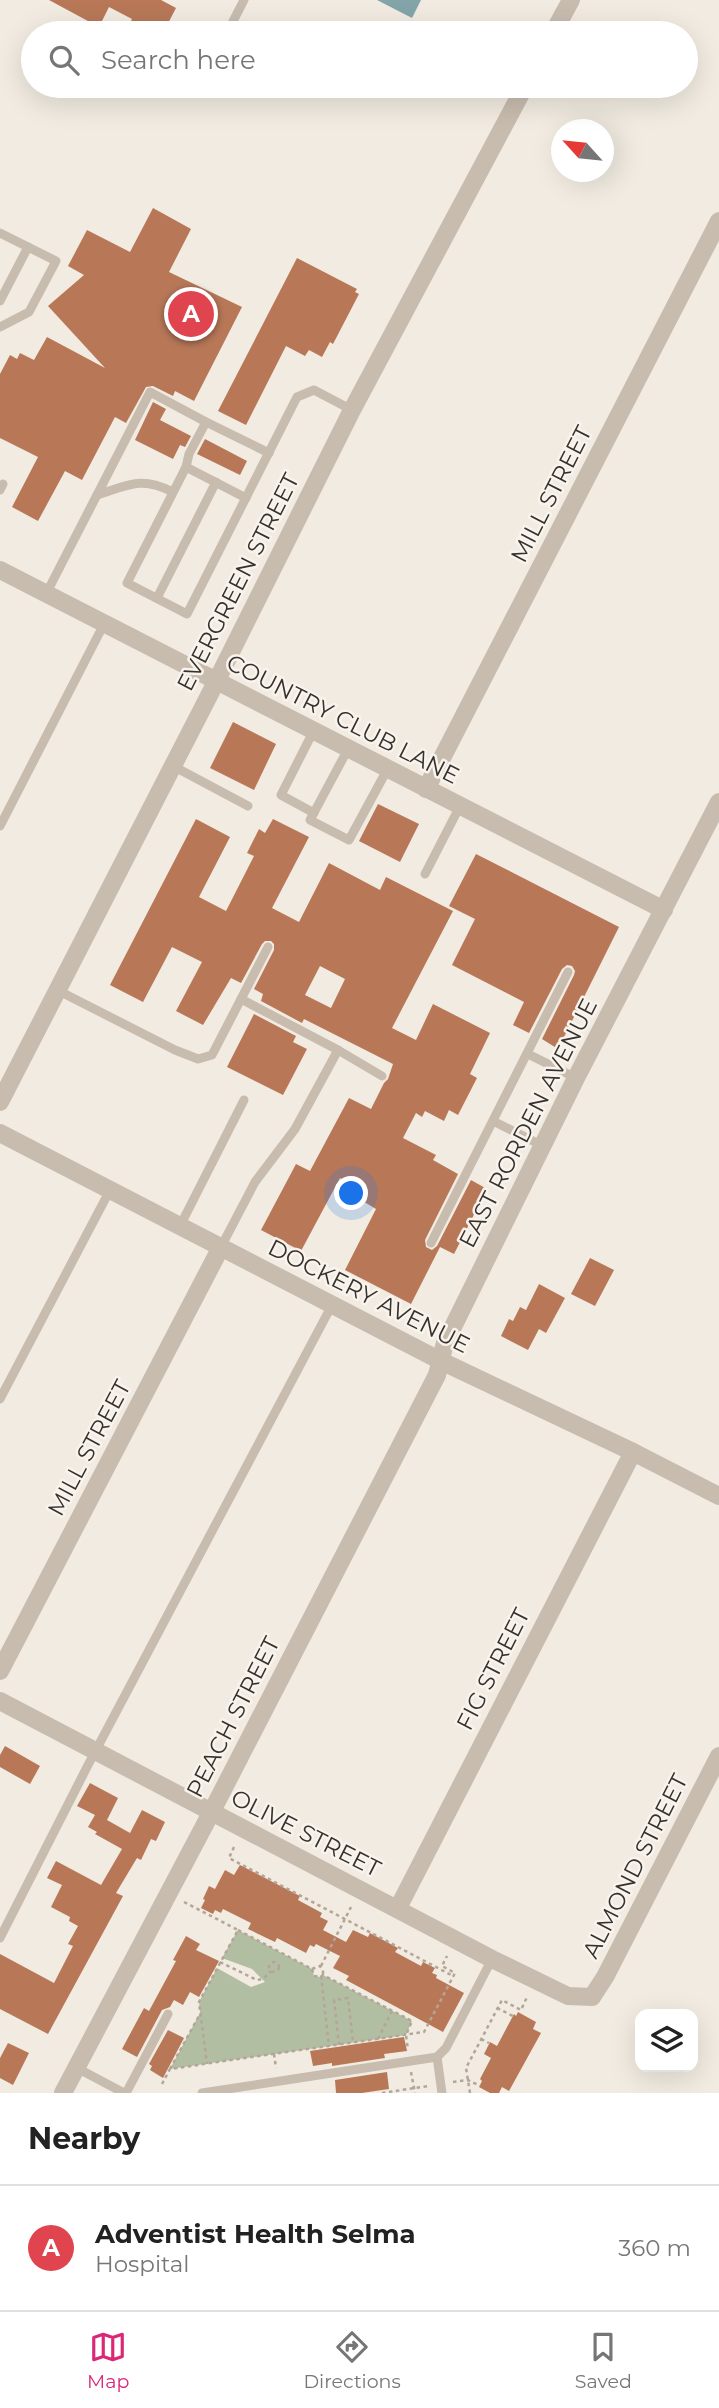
<!DOCTYPE html>
<html lang="en">
<head>
<meta charset="utf-8">
<style>
  body { margin:0; font-family:Montserrat,sans-serif; background:#f2f2f2; color:#222 }
  .controls { position:absolute; right:21px; bottom:21px; display:grid; overflow:hidden; border-radius:14px; box-shadow:0 7px 28px #0002 }
  .controls button { width:63px; height:63px; display:grid; place-items:center; padding:0; border:0; border-bottom:2px solid #e0e0e0; background:#fff; color:#222; font:35px sans-serif }
  .compass { position:absolute; left:551px; top:119px; width:63px; height:63px; border-radius:50%; background:#fff; box-shadow:0 7px 28px #0002; rotate:297deg }
  .you { position:absolute; left:352px; top:1194px; width:24px; height:24px; margin:-18px; border:5px solid #fff; border-radius:50%; background:#1a73e8; box-shadow:0 0 0 10px #1a73e833 }
  .badge { display:grid; place-items:center; width:46px; height:46px; border-radius:50%; background:#db2777; color:#fff; font-size:23px; font-weight:700 }
  .pin { position:absolute; translate:-50% -50%; border:4px solid #fff; box-shadow:0 2px 7px #0006 }
  .list { margin:0; padding:0; list-style:none }
  h2 { display:flex; justify-content:space-between; align-items:center; height:91px; margin:0; padding:0 28px; font-size:30px }
  h2 small { font-size:23px; font-weight:400; color:#767676 }
  .list li { display:grid; grid-template-columns:46px 1fr auto; gap:21px; align-items:center; box-sizing:border-box; height:126px; padding:0 28px; border-top:2px solid #e0e0e0 }
  .list b { display:block; font-size:26px; white-space:nowrap }
  .list p { margin:0; font-size:23px; white-space:nowrap; color:#767676 }
  .list em { font-size:23px; font-style:normal; color:#767676 }
  .icon { flex:none; width:38px; height:38px; fill:none; stroke:currentColor; stroke-width:2; stroke-linecap:round; stroke-linejoin:round }
  .map { position:relative; flex:none; width:719px; height:2093px; overflow:hidden }
  .search { position:absolute; background:#fff; box-shadow:0 7px 28px #0002; left:21px; right:21px; top:21px; height:77px; display:flex; align-items:center; gap:18px; box-sizing:border-box; padding:0 24px; border-radius:38px; color:#767676; font-size:26px }
  .sheet { height:217px; background:#fff }
  nav { display:flex; justify-content:space-around; align-items:center; box-sizing:border-box; height:98px; border-top:2px solid #e0e0e0; background:#fff; font-size:19px; color:#767676 }
  nav a { display:grid; justify-items:center; gap:4px }
  nav .on { color:#db2777 }
  .map>svg:first-child { display:block }
  .green { fill:#b2bea2 }
  .water { fill:#83a5aa }
  .building { fill:#b87858; fill-rule:evenodd }
  .lines { fill:none; stroke-linecap:round; stroke-linejoin:round }
  .path { stroke:#b3a698; stroke-width:2.5; stroke-dasharray:3.5 3.5; stroke-linecap:butt }
  .service { stroke:#c8bcae; stroke-width:9 }
  .minor { stroke:#c8bcae; stroke-width:18 }
  .labels { text-anchor:middle; dominant-baseline:central; stroke-width:5; stroke-linejoin:round; paint-order:stroke }
  .street-label { font-size:23px; fill:#37302b; stroke:#f8f4ed }
</style>
</head>
<body>
<div class="map">
<svg width="719" height="2093" viewBox="0 0 719 2093">
  <rect width="100%" height="100%" fill="#f1ebe1"/>
  <path class="green" d="M238,1930l74,39 2,7 6,1 3,-2 89,46 -6,14 -236,34 30,-56 -1,-11 18,-34 34,19 14,-5 -13,-13 -30,-11z"/>
  <path class="water" d="M377,0h44l-9,18z"/>
  <g class="building">
    <path d="M49,0h112l15,8 -13,25h-13l-20,-10 2,-4 -23,-12 -10,20z"/>
    <path d="M153,208l38,21 -22,43 73,35 -48,94 -19,-10 -2,5 -20,-10 -7,1 -20,36 -11,-6 -33,63 -17,-9 -27,50 -26,-14 26,-50 -38,-19v-64l10,-19 7,4 3,-6 14,7 13,-23 58,31 -57,-62 36,-31 -16,-9 19,-36 43,22z"/>
    <path d="M297,258l60,31 -2,3 4,2 -26,50 -3,-2 -8,15 -13,-7 -4,6 -19,-10 -40,79 -28,-14z"/>
    <path d="M153,402l13,7 -6,11 31,16 -6,11 -5,-2 -7,14 -38,-19z"/>
    <path d="M205,439l42,22 -7,14 -43,-21z"/>
    <path d="M233,722l43,22 -22,46 -44,-22z"/>
    <path d="M378,804l41,20 -19,38 -41,-21z"/>
    <path d="M196,819l34,18 -31,60 27,14 28,-55 -7,-3 12,-24 6,4 8,-14 36,18 -37,71 27,14 30,-59 51,27 6,-13 67,34 -61,117 24,12 17,-36 57,29 -20,41 7,4 -19,37 -9,-5 -5,11 -19,-10 -3,6 -6,-4 -13,25 33,17 -3,5 25,14 -33,66 1,7 6,3 5,-4 34,-66 16,9 -33,65 -14,-7 -29,57 -66,-34 31,-61 -15,-9 4,-8 -25,-14 -39,73 -40,-21 35,-66 14,7 39,-73 22,11 13,-26 4,-4 5,-15 -89,-45 -2,4 -41,-22 2,-7 -9,-5 20,-39v-6l-3,-3h-6l-3,3 -21,39 -10,-5 -28,47 -27,-14 26,-49 -30,-15 -29,55 -33,-17zM320,966l25,13 -14,29 -26,-13z"/>
    <path d="M476,854l143,73 -61,122 -16,-10 32,-64 1,-4 -3,-5 -5,-1 -5,4 -33,64 -16,-8 11,-23 -72,-37 23,-46 -26,-13z"/>
    <path d="M254,1014l42,22 -3,6 14,7 -24,46 -56,-28z"/>
    <path d="M590,1258l24,12 -19,36 -24,-12z"/>
    <path d="M539,1284l26,14 -19,35 -7,-4 -11,21 -27,-14 8,-17 4,2 7,-14 6,3z"/>
    <path d="M5,1746l35,20 -10,18 -30,-17v-12z"/>
    <path d="M90,1783l28,15 -11,22 23,13 12,-23 23,12 -9,19 -5,-2 -10,21 -4,-2 -21,35 7,3 -75,138 -48,-25v-55l54,29 19,-37 -5,-2 10,-18 -9,-5 1,-4 -19,-10 11,-22 -15,-7 9,-17 45,24 21,-36 -27,-15 2,-2 -9,-5 7,-12 -18,-9z"/>
    <path d="M240,1865l60,31 -2,4 24,13 -2,4 8,4 -5,9 23,12 7,-12 15,7 2,-4 28,15 -3,4 26,14 2,-4 12,6 -3,5 5,2 -1,3 28,15 -21,39 -97,-52 3,-4 -16,-8 7,-12 -24,-12 -2,3 -4,-2 -4,8 -29,-15 -2,4 -27,-13 3,-6 -28,-14 -2,4 -6,-3 -2,4 -12,-6 4,-8 -2,-1 6,-13 6,3 10,-19 9,5z"/>
    <path d="M186,1936l14,8 -4,6 23,11 -20,36 -9,-5 -7,13 -9,-5 -4,7 -8,3 -25,47 -15,-8 22,-41 5,3 27,-50 -3,-1z"/>
    <path d="M518,2012l18,10 -3,7 8,4 -32,58 -7,-4 -3,6h-9l-11,-6 3,-6 -2,-2 11,-21 -7,-4 6,-12 7,4 17,-32 2,2z"/>
    <path d="M168,2030l16,8 -21,40 -13,-8 2,-4 -3,-2z"/>
    <path d="M404,2037l3,14 -23,3 1,4 -53,8v-3l-19,3 -3,-15z"/>
    <path d="M8,2043l21,10 -16,32 -13,-7v-20z"/>
    <path d="M387,2072l2,17 -27,4h-26l-1,-13z"/>
  </g>
  <g class="lines">
    <g class="path">
      <path d="M234,1847l-5,11 224,118"/>
      <path d="M184,1902l54,28 -39,72 8,62"/>
      <path d="M238,1930l74,39 2,7 6,1 3,-2 89,46 -6,14 2,15"/>
      <circle cx="274" cy="1967" r="5"/>
      <path d="M220,1962l37,18 6,-1 8,-8"/>
      <path d="M321,1966l30,-59"/>
      <path d="M312,1969l8,-3 3,4v5"/>
      <path d="M321,1976l8,70"/>
      <path d="M497,2008l16,8"/>
      <path d="M378,2039l14,-28"/>
      <path d="M481,2039l8,4"/>
      <path d="M339,2045l-5,-45 14,-2 5,44"/>
      <path d="M274,2054l2,14"/>
      <path d="M170,2069l30,-55"/>
      <path d="M411,2072l4,21"/>
      <path d="M453,2082l15,-2 12,6"/>
      <path d="M162,2084l8,-15 254,-37 31,-59 -13,-7 5,-10"/>
      <path d="M382,2093l46,-7"/>
      <path d="M470,2093l-4,-25 36,-68 19,10 6,-13"/>
    </g>
    <g class="service">
      <path d="M227,33l17,-33"/>
      <path d="M197,92l4,-6"/>
      <path d="M0,233l28,14 -28,54"/>
      <path d="M0,327l29,-15 27,-51 -28,-14"/>
      <path d="M206,422l63,31"/>
      <path d="M186,467l60,31"/>
      <path d="M0,490l3,-6"/>
      <path d="M97,495c32,-10 44,-19 76,-3"/>
      <path d="M46,594l104,-202 56,30 -17,32 -3,13 -59,116 60,31 110,-217 17,-7 38,20"/>
      <path d="M157,598l59,-116"/>
      <path d="M313,732l-32,63 33,18"/>
      <path d="M348,749l-38,71 39,20 38,-70"/>
      <path d="M173,766l75,40"/>
      <path d="M0,826l104,-202"/>
      <path d="M425,874l35,-68"/>
      <path d="M57,990l118,60 23,9 14,-4 29,-56 97,51"/>
      <path d="M241,999l27,-52"/>
      <path d="M528,1054l48,24"/>
      <path d="M493,1121l50,25"/>
      <path d="M180,1226l64,-126"/>
      <path d="M431,1243l137,-271"/>
      <path d="M221,1247l34,-65 40,-53 43,-79 44,26"/>
      <path d="M0,1399l110,-209"/>
      <path d="M0,1938l87,-171 245,-462"/>
      <path d="M437,2057l5,36"/>
      <path d="M77,2068l47,25"/>
      <path d="M126,2093l42,-79"/>
      <path d="M202,2093l235,-36 9,-9 46,-89"/>
    </g>
    <g class="minor">
      <path d="M553,33l18,-33"/>
      <path d="M0,570l664,340"/>
      <path d="M426,789l293,-568"/>
      <path d="M0,1102l216,-420 136,-272 173,-324"/>
      <path d="M0,1133l441,228 192,91 86,44"/>
      <path d="M0,1671l221,-424"/>
      <path d="M0,1701l492,258 76,37 24,1 13,-20 114,-221"/>
      <path d="M398,1908l235,-456"/>
      <path d="M63,2093l149,-282 225,-436 8,-32 131,-265 143,-276"/>
    </g>
  </g>
  <g class="labels">
    <g class="street-label">
      <text transform="translate(551 494) rotate(-63)">MILL STREET</text>
      <text transform="translate(238 582) rotate(-63)">EVERGREEN STREET</text>
      <text transform="translate(343 719) rotate(27)">COUNTRY CLUB LANE</text>
      <text transform="translate(528 1123) rotate(-63)">EAST RORDEN AVENUE</text>
      <text transform="translate(369 1296) rotate(27)">DOCKERY AVENUE</text>
      <text transform="translate(89 1448) rotate(-62)">MILL STREET</text>
      <text transform="translate(493 1669) rotate(-63)">FIG STREET</text>
      <text transform="translate(233 1717) rotate(-63)">PEACH STREET</text>
      <text transform="translate(306 1833) rotate(27)">OLIVE STREET</text>
      <text transform="translate(635 1866) rotate(-63)">ALMOND STREET</text>
    </g>
  </g>
</svg>
<div class="controls">
<button><svg class="icon" aria-label="layers" viewBox="0 0 24 24"><path d="M12 4l9 5-9 5-9-5zM3 14l9 5 9-5"/></svg></button>
</div>
<svg class="compass" viewBox="-18 -18 36 36"><path d="M0-13l5 13h-10z" fill="#e53935"/><path d="M0 13l5-13h-10z" fill="#767676"/></svg>
<div class="you"></div>
<div class="pin badge" style="left:191px;top:314px;background:#e0444e">A</div>
<div class="search"><svg class="icon" aria-label="search" viewBox="0 0 24 24"><circle cx="10" cy="10" r="6"/><path d="M15 15l6 6"/></svg>Search here</div>
</div>
<section class="sheet">
<h2>Nearby<small></small></h2>
<ul class="list">
<li><span class="badge" style="background:#e0444e">A</span><div><b>Adventist Health Selma</b><p>Hospital</p></div><em>360 m</em></li>
</ul>
</section>
<nav>
<a class="on"><svg class="icon" aria-label="map" viewBox="0 0 24 24"><path d="M3 6l6-2 6 2 6-2v14l-6 2-6-2-6 2zM9 4v14M15 6v14"/></svg>Map</a>
<a><svg class="icon" aria-label="directions" viewBox="0 0 24 24"><path d="M12 3l9 9-9 9-9-9zM9 14v-3h6M13 9l2 2-2 2"/></svg>Directions</a>
<a><svg class="icon" aria-label="saved" viewBox="0 0 24 24"><path d="M7 4h10v16l-5-4-5 4z"/></svg>Saved</a>
</nav>
</body>
</html>
